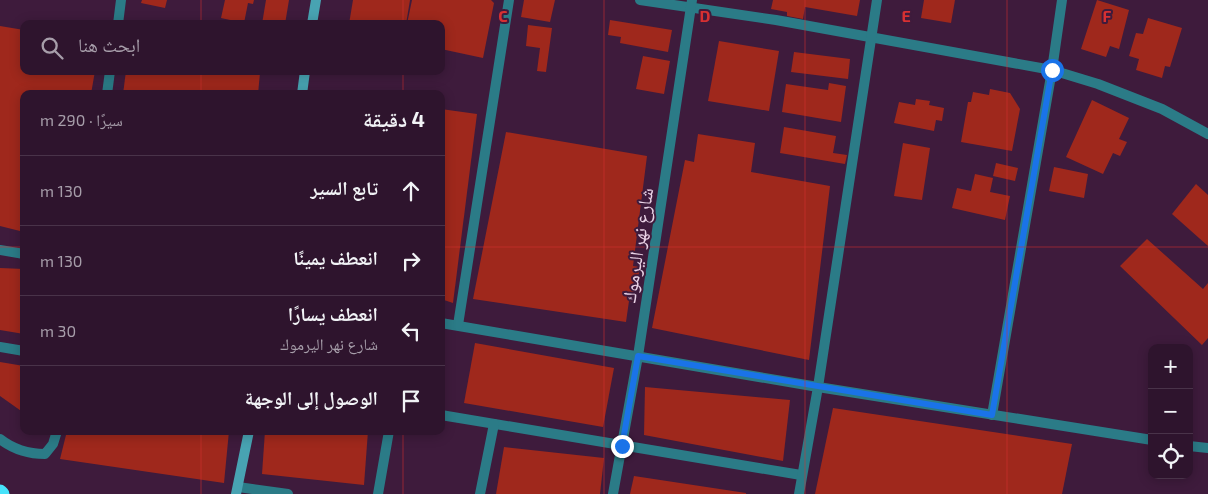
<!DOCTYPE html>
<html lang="ar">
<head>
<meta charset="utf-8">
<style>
  body { margin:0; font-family:"Exo 2","Noto Naskh Arabic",sans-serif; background:#3a2139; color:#f1f3f6; direction:rtl }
  .controls { position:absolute; right:15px; bottom:15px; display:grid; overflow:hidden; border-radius:10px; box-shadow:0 2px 12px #0003 }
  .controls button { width:45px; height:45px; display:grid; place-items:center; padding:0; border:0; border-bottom:1px solid #493349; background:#2e142d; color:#f1f3f6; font:25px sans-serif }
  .stop { position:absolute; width:15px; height:15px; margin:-11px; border:4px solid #1a73e8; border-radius:50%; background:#fff }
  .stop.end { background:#1a73e8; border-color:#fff; box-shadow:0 1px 5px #0008 }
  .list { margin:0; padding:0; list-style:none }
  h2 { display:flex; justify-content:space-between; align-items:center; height:65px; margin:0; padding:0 20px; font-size:21px }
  h2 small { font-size:16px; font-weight:400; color:#a79eaa }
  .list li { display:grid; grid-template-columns:32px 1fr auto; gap:15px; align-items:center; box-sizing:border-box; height:70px; padding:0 20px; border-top:1px solid #493349 }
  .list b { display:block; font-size:19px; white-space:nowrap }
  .list p { margin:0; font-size:16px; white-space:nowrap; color:#a79eaa }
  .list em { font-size:16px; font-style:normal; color:#a79eaa }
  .icon { flex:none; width:28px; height:28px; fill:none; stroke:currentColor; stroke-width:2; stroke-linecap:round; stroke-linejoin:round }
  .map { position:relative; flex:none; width:1208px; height:494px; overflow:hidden; direction:ltr }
  .search { position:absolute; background:#2e142d; box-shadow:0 2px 12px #0003; left:20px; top:20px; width:425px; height:55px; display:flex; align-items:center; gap:12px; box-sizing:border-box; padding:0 18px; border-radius:10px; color:#a79eaa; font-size:19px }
  .panel { position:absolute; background:#2e142d; box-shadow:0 2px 12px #0003; left:20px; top:90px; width:425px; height:345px; border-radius:10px; direction:rtl }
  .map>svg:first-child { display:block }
  .building { fill:#9f281c }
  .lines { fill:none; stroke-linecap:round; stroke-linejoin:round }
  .street { stroke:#2b7b87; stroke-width:10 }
  .secondary { stroke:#48a3b2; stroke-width:10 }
  .highway { stroke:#47e3fb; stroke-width:15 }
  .route { stroke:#1a73e8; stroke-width:6 }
  .grid { fill:none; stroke:#d73032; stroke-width:1; stroke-opacity:0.55 }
  .labels { text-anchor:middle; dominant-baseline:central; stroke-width:4; stroke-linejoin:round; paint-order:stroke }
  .street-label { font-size:19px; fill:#e9d2e6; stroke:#3e1b3c }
  .grid-label { font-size:16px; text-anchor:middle; font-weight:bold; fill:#d73032; stroke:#3e1b3c; stroke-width:4; stroke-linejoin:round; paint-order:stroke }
</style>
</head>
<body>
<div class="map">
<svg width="1208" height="494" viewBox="0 0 1208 494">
  <rect width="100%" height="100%" fill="#3e1b3c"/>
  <g class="building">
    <path d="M142,0h25l-2,8 -24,-5z"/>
    <path d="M225,0h29l-1,4 -5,-1 -4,20 -23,-5z"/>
    <path d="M266,0h23l-4,24h-23z"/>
    <path d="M353,0h57l-4,24h-57z"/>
    <path d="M412,0h79l3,3 -11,55 -42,-9v-25h-34z"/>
    <path d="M524,0h31l-5,22 -29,-5z"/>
    <path d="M773,0h87l-3,16 -52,-9 -2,12 -16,-3v-4l-16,-3z"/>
    <path d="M924,0h31l-4,23 -30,-5z"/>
    <path d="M1097,0l32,10 -10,39 -9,-3 -4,11 -25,-8z"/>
    <path d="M1148,18l34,10 -12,39 -5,-1 -3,12 -26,-8 3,-11 -10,-3 7,-23 7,1z"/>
    <path d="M610,20l62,10 -4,22 -48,-9 1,-6 -13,-2z"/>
    <path d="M528,25l24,3 -6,44 -9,-1 3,-23 -14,-2z"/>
    <path d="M0,26l24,4v41h71l-4,23h-67v138l-24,-6z"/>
    <path d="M719,41l60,10 -10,60 -61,-10z"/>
    <path d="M794,52l56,7 -2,20 -57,-7z"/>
    <path d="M643,56l27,5 -6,33 -28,-5z"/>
    <path d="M126,71h127l7,2 -2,21h-135z"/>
    <path d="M829,83l17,3 -5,36 -59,-10 4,-28 42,6z"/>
    <path d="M990,89l20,4 10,16 -8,42 -51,-9 7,-40h3l2,-10 16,3z"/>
    <path d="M916,99l14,2 -1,4 15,3 -2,13 -6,-1 -2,11 -40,-8 5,-21 16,3z"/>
    <path d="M1092,100l37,18 -10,21 8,3 -7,14 -7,-3 -10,21 -37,-17z"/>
    <path d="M441,109l36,5 -24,189 -12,-4z"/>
    <path d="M784,127l52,9 -3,17 14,2 -2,9 -65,-11z"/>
    <path d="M506,132l141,24 -14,110 7,1 -6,35 -5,-1 -3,21 -153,-23z"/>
    <path d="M698,134l57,9 -4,29 79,14 -21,174 -157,-32 33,-168 9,2z"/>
    <path d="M903,143l27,5 -8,52 -28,-4z"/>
    <path d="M996,163l22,5 -3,13 -22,-5z"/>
    <path d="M1054,167l34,7 -4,24 -35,-7z"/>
    <path d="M975,174l18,4 -3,14 20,4 -5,24 -53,-12 5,-20 14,3z"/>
    <path d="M1196,184l12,11v51l-36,-32z"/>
    <path d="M1147,239l56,50 5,-6v55l-6,7 -82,-79z"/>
    <path d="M0,268l24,1v65l-24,-4z"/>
    <path d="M475,343l139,25 -11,59 -139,-24z"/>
    <path d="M0,362l24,4v47l-24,-17z"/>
    <path d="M645,387l145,13 -7,61 -139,-26z"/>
    <path d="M833,408l239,36 -10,50h-247z"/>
    <path d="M67,431h162l-5,52 -164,-24z"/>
    <path d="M265,431h103l-4,54 -102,-11z"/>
    <path d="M504,447l100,11 -4,36h-104z"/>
    <path d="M634,476l112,17v1h-116z"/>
  </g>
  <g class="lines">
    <g class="street">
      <path d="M640,0l136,20 276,50 46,14 64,25 46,25"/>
      <path d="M118,24l3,-24"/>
      <path d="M107,94l3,-23"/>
      <path d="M0,250l24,4"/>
      <path d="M441,323l377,64 334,53"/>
      <path d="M458,325l51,-325"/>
      <path d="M0,347l24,4"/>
      <path d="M441,415l360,60"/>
      <path d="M992,415l60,-345 10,-70"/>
      <path d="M0,439c14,11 28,15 45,15l8,-10 4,-13"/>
      <path d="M1189,446l19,2"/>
      <path d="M238,487l50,7"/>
      <path d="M378,494l11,-63"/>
      <path d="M480,494l14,-70"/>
      <path d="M613,494l25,-138 54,-356"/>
      <path d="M799,494l19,-107 59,-387"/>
    </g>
    <g class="secondary">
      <path d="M312,24l4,-24"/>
      <path d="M302,94l3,-23"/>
      <path d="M236,494l13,-63"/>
    </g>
    <path class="highway" d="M0,492l2,2"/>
  </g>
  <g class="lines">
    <path class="route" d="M622,446l16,-90 354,59 60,-345"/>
  </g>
  <path class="grid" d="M201,0v24M403,0v24M604,0v494M805,0v494M1007,0v494M201,71v23M403,71v23M0,247h24M441,247h767M201,431v63M403,431v63"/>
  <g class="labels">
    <g class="street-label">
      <text transform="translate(637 245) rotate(-81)">شارع نهر اليرموك</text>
    </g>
  </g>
  <g class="grid-label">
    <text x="503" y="22">C</text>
    <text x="705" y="22">D</text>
    <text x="906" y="22">E</text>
    <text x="1107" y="22">F</text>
  </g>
</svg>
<div class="controls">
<button>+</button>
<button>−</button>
<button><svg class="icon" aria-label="locate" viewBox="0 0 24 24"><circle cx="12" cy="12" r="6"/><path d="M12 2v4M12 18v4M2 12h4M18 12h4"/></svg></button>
</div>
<div class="stop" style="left:1052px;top:70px"></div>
<div class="stop end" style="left:622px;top:446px"></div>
<div class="search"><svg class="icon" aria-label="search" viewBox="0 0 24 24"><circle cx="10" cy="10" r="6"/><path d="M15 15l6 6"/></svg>ابحث هنا</div>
<section class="panel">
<h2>4 دقيقة<small>سيرًا · 290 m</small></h2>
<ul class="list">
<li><svg class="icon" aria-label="ahead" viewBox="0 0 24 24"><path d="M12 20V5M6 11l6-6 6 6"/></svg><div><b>تابع السير</b></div><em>130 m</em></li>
<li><svg class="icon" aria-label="right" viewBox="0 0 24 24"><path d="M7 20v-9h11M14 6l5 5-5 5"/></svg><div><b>انعطف يمينًا</b></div><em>130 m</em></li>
<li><svg class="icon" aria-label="left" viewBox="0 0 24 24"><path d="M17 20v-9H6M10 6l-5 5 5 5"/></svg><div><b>انعطف يسارًا</b><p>شارع نهر اليرموك</p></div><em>30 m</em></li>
<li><svg class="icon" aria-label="arrive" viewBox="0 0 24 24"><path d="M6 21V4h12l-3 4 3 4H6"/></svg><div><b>الوصول إلى الوجهة</b></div></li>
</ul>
</section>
</div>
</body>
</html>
